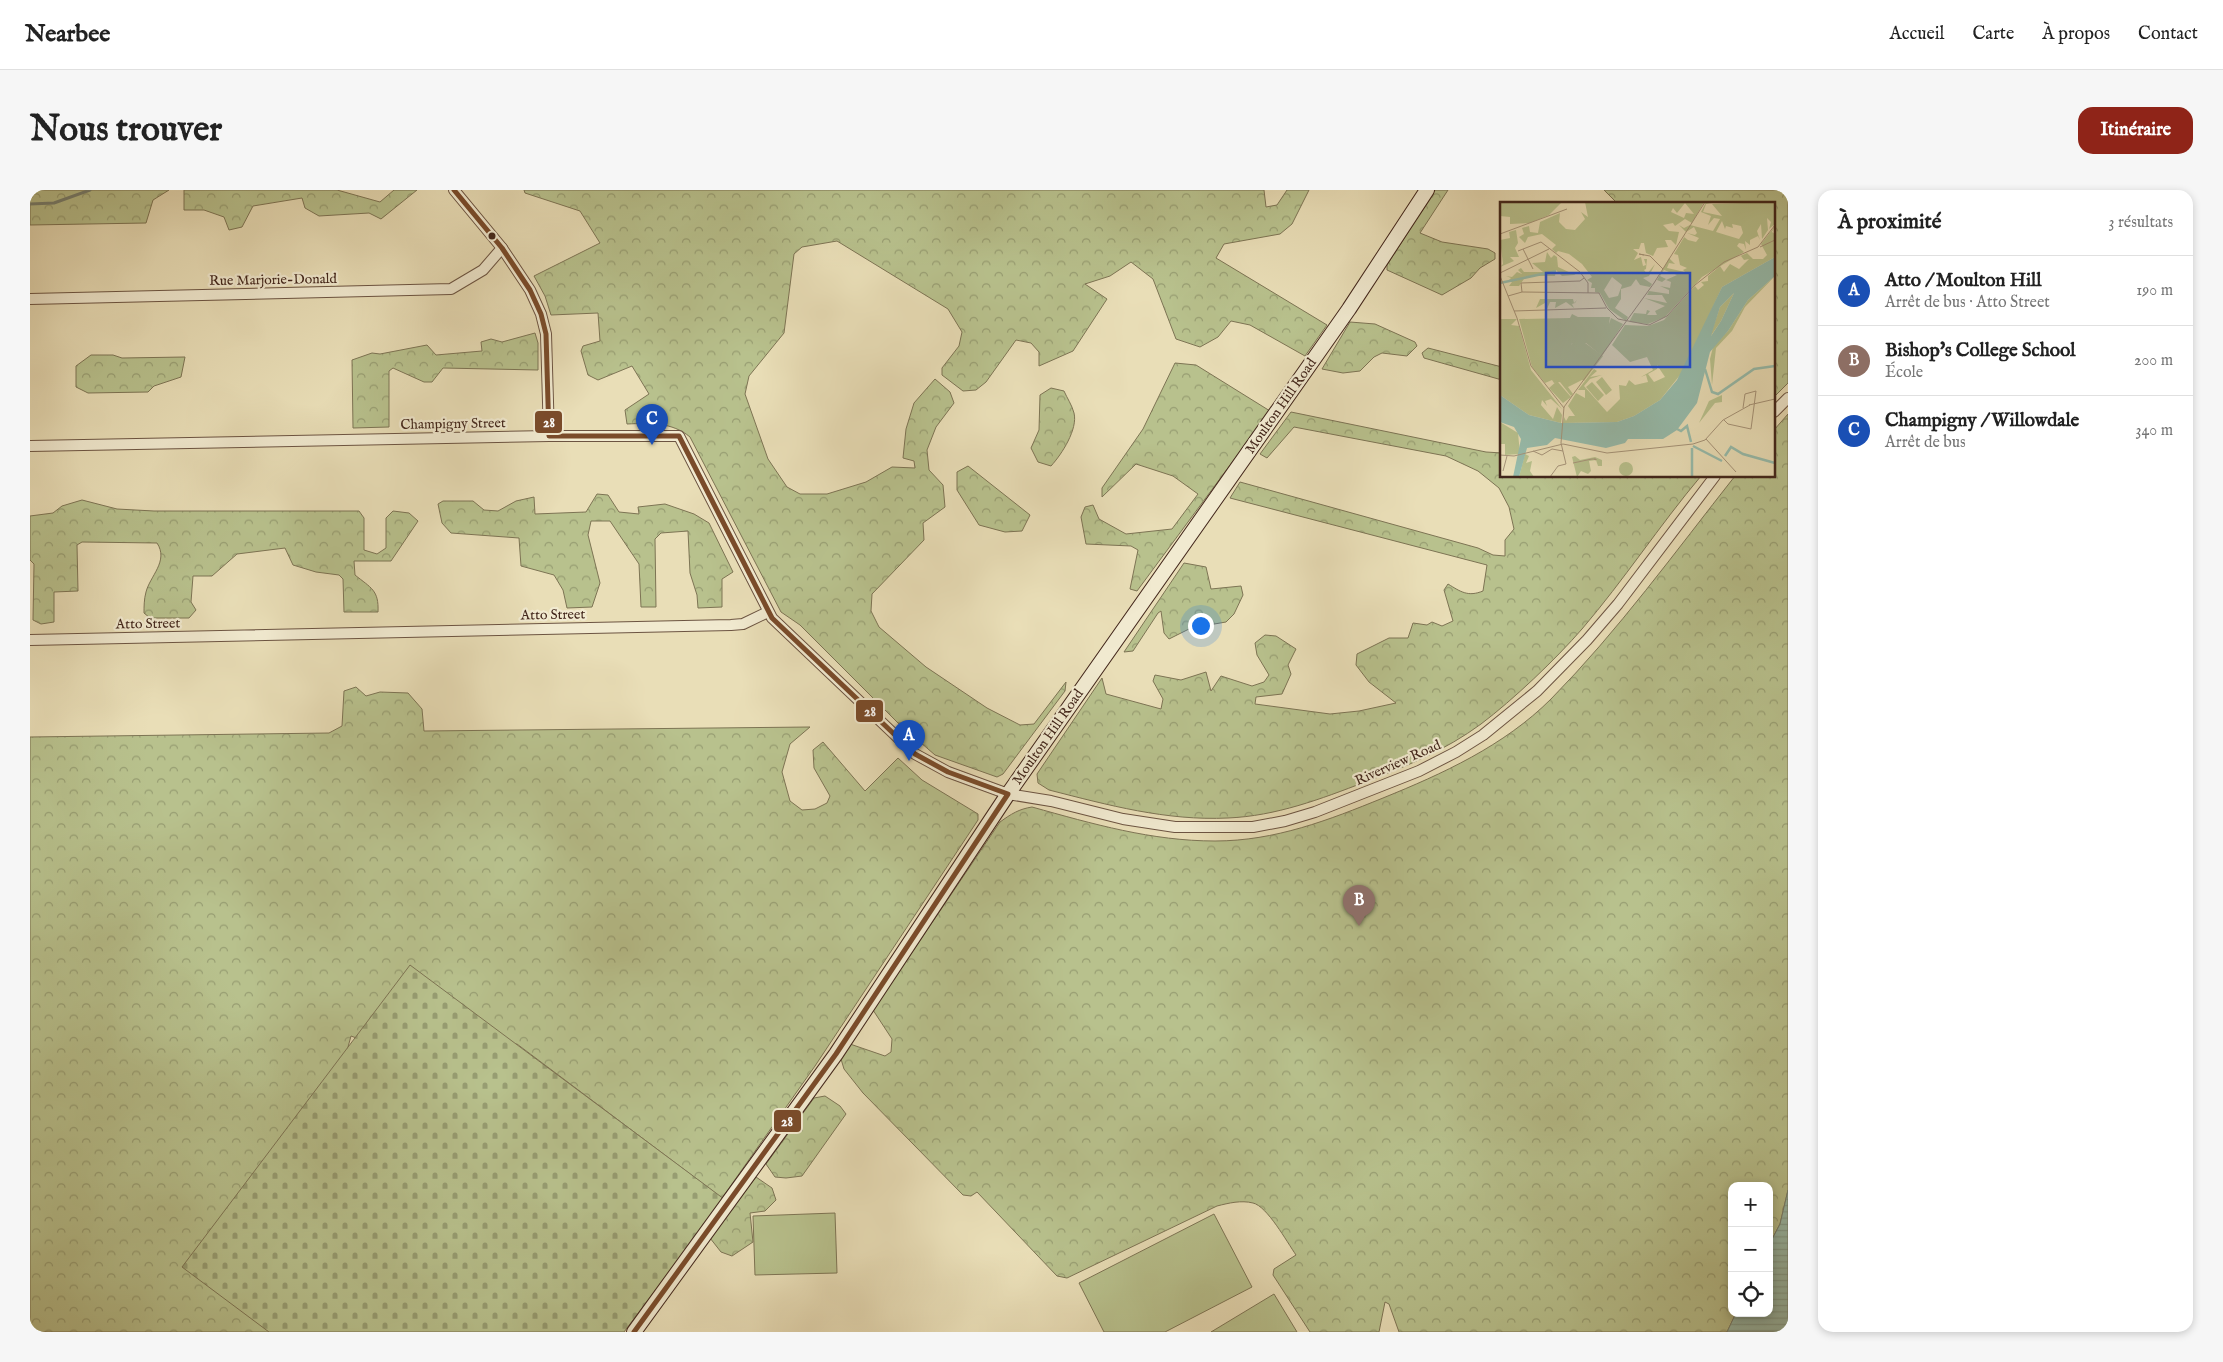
<!DOCTYPE html>
<html lang="fr">
<head>
<meta charset="utf-8">
<style>
  body { margin:0; font-family:"IM FELL English",serif; background:#f6f6f6; color:#222 }
  .controls { position:absolute; right:15px; bottom:15px; display:grid; overflow:hidden; border-radius:10px; box-shadow:0 2px 8px #0003 }
  .controls button { width:45px; height:45px; display:grid; place-items:center; padding:0; border:0; border-bottom:1px solid #e0e0e0; background:#fff; color:#222; font:25px sans-serif }
  .you { position:absolute; left:1170px; top:435px; width:18px; height:18px; margin:-12px; border:4px solid #fff; border-radius:50%; background:#1a73e8; box-shadow:0 0 0 8px #1a73e833 }
  .badge { display:grid; place-items:center; width:32px; height:32px; border-radius:50%; background:#8f2418; color:#fff; font-size:16px; font-weight:700 }
  .pin { position:absolute; translate:-50% -41px; filter:drop-shadow(0 1px 2px #0008) }
  .pin::after { content:''; position:absolute; top:26px; width:18px; height:15px; background:inherit; clip-path:polygon(0 0,100% 0,50% 100%) }
  .list { margin:0; padding:0; list-style:none }
  h2 { display:flex; justify-content:space-between; align-items:center; height:65px; margin:0; padding:0 20px; font-size:21px }
  h2 small { font-size:16px; font-weight:400; color:#767676 }
  .list li { display:grid; grid-template-columns:32px 1fr auto; gap:15px; align-items:center; box-sizing:border-box; height:70px; padding:0 20px; border-top:1px solid #e0e0e0 }
  .list b { display:block; font-size:19px; white-space:nowrap }
  .list p { margin:0; font-size:16px; white-space:nowrap; color:#767676 }
  .list em { font-size:16px; font-style:normal; color:#767676 }
  .icon { flex:none; width:28px; height:28px; fill:none; stroke:currentColor; stroke-width:2; stroke-linecap:round; stroke-linejoin:round }
  .map { position:relative; flex:none; width:1758px; height:1142px; overflow:hidden; border-radius:15px }
  header { display:flex; align-items:center; gap:30px; box-sizing:border-box; height:70px; padding:0 25px; background:#fff; border-bottom:1px solid #e0e0e0 }
  header strong { font-size:24px }
  nav { display:flex; gap:28px; margin-inline-start:auto; font-size:18px }
  .intro { display:flex; align-items:center; justify-content:space-between; box-sizing:border-box; height:120px; padding:0 30px }
  h1 { margin:0; font-size:35px }
  .button { padding:12px 22px; border-radius:15px; background:#8f2418; color:#fff; font-size:18px; font-weight:700 }
  main { display:flex; gap:30px; padding:0 30px }
  aside { flex:1; background:#fff; border-radius:15px; box-shadow:0 2px 8px #0003 }
  .map>svg:first-child { display:block }
  .forest { fill:url(#forest-crowns); stroke:#7d7454 }
  .cemetery { fill:url(#cemetery-stones); stroke:#7d7454 }
  .garden { fill:#b8c18d; stroke:#7d7454 }
  .water { fill:url(#water-rules); stroke:#758072 }
  .lines { fill:none; stroke-linecap:round; stroke-linejoin:round }
  .stream { stroke:#758072; stroke-width:3 }
  .street-casing { stroke:#6c5442; stroke-width:12 }
  .secondary-casing { stroke:#42261b; stroke-width:16 }
  .street { stroke:#f1ead0; stroke-width:10 }
  .secondary { stroke:#f1ead0; stroke-width:14 }
  .bus-1-casing { stroke:#f1ead0; stroke-width:9 }
  .bus-1 { stroke:#7a4b2a; stroke-width:5 }
  .bus-dot { fill:#42261b; stroke:#f1ead0; stroke-width:2 }
  .labels { text-anchor:middle; dominant-baseline:central; stroke-width:4.5; stroke-linejoin:round; paint-order:stroke }
  .street-label { font-size:14px; fill:#42261b; stroke:#f1ead0 }
  .inset-river { fill:none; stroke:#97bcac; stroke-width:2.5 }
  .inset-road { fill:none; stroke:#a69479; stroke-width:1 }
  .view { fill:#1d4ed8; fill-opacity:0.15; stroke:#1d4ed8; stroke-width:2.5 }
  .inset-edge { fill:none; stroke:#42261b; stroke-width:2.5 }
  .line-badge { stroke:#f1ead0; stroke-width:2 }
  .badge-label { font-size:14px; text-anchor:middle; font-weight:bold; fill:#fff }
</style>
</head>
<body>
<header>
<strong>Nearbee</strong>
<nav><a>Accueil</a><a>Carte</a><a>À propos</a><a>Contact</a></nav>
</header>
<div class="intro"><h1>Nous trouver</h1><a class="button">Itinéraire</a></div>
<main>
<div class="map">
<svg width="1758" height="1142" viewBox="0 0 1758 1142">
  <defs>
    <pattern id="forest-crowns" width="20" height="18" patternUnits="userSpaceOnUse" patternTransform="scale(1.25)"><rect width="20" height="18" fill="#b8c18d"/><path d="M2 6a3 3 0 1 1 6 0M12 15a3 3 0 1 1 6 0" fill="none" stroke="#979d72"/></pattern>
    <pattern id="cemetery-stones" width="16" height="16" patternUnits="userSpaceOnUse" patternTransform="scale(1.25)"><rect width="16" height="16" fill="#b8c18d"/><path d="M2 7V4a2 2 0 0 1 4 0v3zM10 15v-3a2 2 0 0 1 4 0v3z" fill="#979d72"/></pattern>
    <pattern id="water-rules" width="6" height="5" patternUnits="userSpaceOnUse" patternTransform="scale(1.25)"><rect width="6" height="5" fill="#97bcac"/><path d="M0 2.5h6" fill="none" stroke="#83a193"/></pattern>
  </defs>
  <rect width="100%" height="100%" fill="#e9deb7"/>
  <filter id="stains"><feTurbulence type="fractalNoise" baseFrequency=".004" numOctaves="4"/><feColorMatrix values="0 0 0 0 .2 0 0 0 0 .09 0 0 0 0 .02 0 0 0 .5 -.17"/></filter>
  <radialGradient id="worn" r=".72"><stop offset=".6" stop-color="#630" stop-opacity="0"/><stop offset="1" stop-color="#630" stop-opacity=".3"/></radialGradient>
  <g class="forest">
    <path d="M0,0h139l-16,10 -7,23 -116,2z"/>
    <path d="M154,0h153l43,12 14,-12h23l-36,29 -12,-6 -50,3 -14,-8 -3,-10 -49,8 -11,21 -13,3 -5,-13 -20,-7h-20z"/>
    <path d="M494,0h740l2,17 11,-2 10,-15h22l-17,34 -12,10 -56,10 -8,14 111,67 -22,31 -55,-31 -19,-4 -13,16 -18,10 -24,-8 -23,-60 -22,-17 -21,14 -25,8 22,15 -34,52 -34,15v-14l-8,-9 -15,-3 -30,42 -10,8 -13,1 -21,-16v-7l17,-22 3,-14 -14,-23 -111,-68 -35,6 -8,7 -10,79 -35,43 -4,18 23,65 19,28 13,7h27l39,-12 26,-15 23,1 -1,-7 -11,-3 3,-29 8,-26 21,-24 15,13 4,11 -18,24 -9,23 2,20 14,15 2,22 -22,16 1,17 -52,54 -1,17 8,16 47,40 61,41 33,17 14,-1 32,-42 -1,9 -62,83 -6,3 -62,-22 -37,-32 -98,-98 -19,-13 -91,-175c-18,-15 -40,-14 -63,-13l-2,-14 24,-16 -17,-28 -34,14 -10,-5 -7,-24 2,-5 17,-5 -2,-28 -47,2 -6,-19 -11,-20 66,-33 -20,-32 -55,-18z"/>
    <path d="M1405,0h13l-28,43 22,9 46,7 7,4v6l-15,9 -9,10 -29,17 -55,-25v-5z"/>
    <path d="M1574,0h184v193l-14,14v-193h-156z"/>
    <path d="M1320,132l25,2 40,18 2,4 -10,10 -25,-3 -8,4 -14,14 -17,2 -21,-4z"/>
    <path d="M505,143l3,10v27l-95,-2 -11,14h-8l-31,-14 -4,3v56l-36,1 -1,-68 20,-7 8,1 47,-9 9,10 46,-4 -1,-9 10,-3 11,3z"/>
    <path d="M1398,158l74,19v13l-78,-22 -2,-5z"/>
    <path d="M61,165h22l9,3 63,-1 -4,20 -27,9 -6,6 -60,1 -12,-6v-21z"/>
    <path d="M1145,173l21,2 74,46 -133,180 -7,-2 8,-39 -7,-4 -45,-2 -5,-27 4,-10 8,-2 6,14 27,15 46,-5 26,-35 -25,-18 -37,-12 -34,33v-9l41,-59z"/>
    <path d="M1021,198l13,3c3,7 8,14 10,22 4,16 -12,41 -23,53l-13,-4 -7,-14 8,-18 1,-35z"/>
    <path d="M1261,222l195,40 16,1v23h199c-42,50 -77,104 -119,153 -26,30 -69,71 -101,95 -35,26 -76,43 -116,58 -44,17 -89,34 -137,36 -62,3 -120,-13 -179,-28l-11,-7 -1,-9 65,-96 4,16 55,15 2,-10 -10,-18 2,-6 26,5 25,-8 5,19 10,-15 31,10 12,-4 5,-7 -12,-20 -2,-12 10,-8 11,1 20,13 -8,16 3,9 -9,20 -26,3 -1,7 75,10 29,-3 37,-8 -27,-21 -13,-17 1,-11 32,-16h19l5,-15 14,2 5,-3 10,4 11,-5 -9,-31 4,-6c13,8 20,13 35,7l4,-26 -257,-67 10,-16 238,66 15,7 12,1v-16l9,-11 -5,-22 -10,-19 -21,-17 -32,-15 -152,-29 -27,31 -7,-4z"/>
    <path d="M1758,224v776l-8,34 -11,21v-59h-37v127h4l-9,19h-328l-10,-28 -4,-2 -6,30h-69l-37,-57 1,-6 22,-14c-9,-13 -29,-49 -43,-52 -12,-3 -24,0 -36,3l-150,72 -10,-2 -80,-84 -6,4 -8,-1 -100,-102 -19,-24 -3,-10 9,-15 35,12 6,-4 1,-13 -19,-29 127,-188c11,-8 19,-13 32,-15 61,17 120,34 183,34 60,0 114,-21 168,-43 59,-24 121,-52 168,-99 67,-68 124,-147 184,-223h39v-46z"/>
    <path d="M938,276l62,49 -8,16 -17,1 -26,-7 -22,-35v-18z"/>
    <path d="M567,304l11,1 11,17 20,2 -1,-7 27,-3 29,10 15,9 24,49 -11,7v28l-24,1 -1,-13 -7,-22 -2,-42 -27,2 -6,6 1,68h-15l-2,-43 -29,-43h-19l-3,14 12,48 -8,24 -25,1 -4,-18 -9,-15 -33,-9 -2,-28 -68,-5 -9,-10 -4,-19 5,-3h30l11,9 14,1 18,-10 18,-4 1,17 51,-2z"/>
    <path d="M52,310l35,9 37,2h205l5,7v32l13,4 9,-6v-30l7,-7 16,2 9,8 -27,40h-37l1,14c16,13 24,15 23,37h-34l-1,-33 -4,-4 -23,-3 -23,-7 -8,-17 -48,6 -25,22h-19l-2,26 5,8 -7,8h-39l-6,-5c0,-6 0,-14 2,-21 4,-16 23,-31 11,-49l-75,-1 -5,3 1,46 -24,1v30l-13,2 -8,-4 1,-56 -4,-4v-44l23,-3 9,-7z"/>
    <path d="M1154,373l22,4 5,22 30,-3 2,9 -9,19 -8,8 -35,6 -22,11 -5,-6 -3,-22 -3,2 -25,38 -9,1z"/>
    <path d="M326,497l10,9 14,-4 28,1 14,16 2,22 386,-4 -20,17 -8,28 8,29 12,9 13,-1 12,-6 3,-7 -16,-28 -1,-18 10,-8 42,49 33,-33 24,22 56,34v6l-163,246 -93,132 -205,-154 -34,6 -116,-8 -16,-6 -25,92 27,204h-323v-595l299,-4 13,-7 2,-35z"/>
    <path d="M795,906l15,10 6,8 -44,62 -16,2 -11,-1 -9,-13 48,-66z"/>
    <path d="M726,987l16,11 4,12 -11,11 -15,2 3,29 -21,14 -11,-4 -11,-14z"/>
  </g>
  <path class="cemetery" d="M380,775l314,234 -100,133h-355l-87,-65z"/>
  <g class="garden">
    <path d="M805,1023l2,60 -82,2 -2,-59z"/>
    <path d="M1184,1024l38,73 -87,45h-61l-25,-49z"/>
    <path d="M1244,1104l23,38h-86z"/>
  </g>
  <path class="water" d="M1758,1000v142h-61l9,-19h33v-68l11,-21z"/>
  <g class="lines">
    <path class="stream" d="M0,14l24,-1 36,-13"/>
    <g class="street-casing">
      <g id="street">
        <path d="M424,0l48,58 28,42 11,24 5,20 3,102"/>
        <path d="M0,109l421,-10 32,-19 19,-22"/>
        <path d="M1744,222l14,-14"/>
        <path d="M0,256l519,-10h130l93,182 143,136 33,18 60,22 43,7 72,18 52,8h78l32,-6 30,-9 104,-41 37,-19 27,-17 54,-44 50,-51 31,-36 97,-128"/>
        <path d="M0,450l701,-15 12,-1 25,-12"/>
      </g>
    </g>
    <g class="secondary-casing">
      <path id="secondary" d="M604,1142l202,-278 172,-260 341,-485 78,-119"/>
    </g>
    <use href="#street" class="street"/>
    <use href="#secondary" class="secondary"/>
    <g class="bus-1-casing">
      <path id="bus-1" d="M424,0l48,58 28,42 11,24 5,20 3,102h130l93,182 143,136 33,18 60,22 -172,260 -202,278"/>
    </g>
    <use href="#bus-1" class="bus-1"/>
  </g>
  <circle class="bus-dot" cx="462" cy="46" r="4.5"/>
  <g class="labels">
    <g class="street-label">
      <text transform="translate(243 90) rotate(-1)">Rue Marjorie-Donald</text>
      <text transform="translate(1251 216) rotate(-55)">Moulton Hill Road</text>
      <text transform="translate(423 234) rotate(-1)">Champigny Street</text>
      <text transform="translate(523 425) rotate(-1)">Atto Street</text>
      <text transform="translate(118 434) rotate(-1)">Atto Street</text>
      <text transform="translate(1018 547) rotate(-55)">Moulton Hill Road</text>
      <text transform="translate(1368 573) rotate(-24)">Riverview Road</text>
    </g>
  </g>
  <g transform="translate(1470 12)">
    <rect width="275" height="275" fill="#e9deb7"/>
    <path d="M234,91l-13,28 -11,16 10,-30z" fill="#b8c18d"/>
    <path d="M0,0h62l-13,13 -19,8 -20,1v-7l-10,-1zM85,0h119l-12,21 -7,-4 -10,7 -2,-3 -10,2 6,6 10,1 -3,13 -5,-5h-6l3,7 -11,1 -4,8 -7,-3 -2,-10h-3l-2,6h-6l5,4 -4,7 7,-3 2,9 3,-1 -2,-6h3l-1,10 -2,1 3,4 8,-10 -6,12 -6,2 9,6 -2,3 -10,-2 -4,-6 -5,7 -10,3v10l-6,9 13,9 -2,4 -17,-12 -9,-16 -5,-1v-4h-4l1,-5 -5,-3 5,-3 -10,-13 -13,-10 -11,-3 -2,2 -4,-4 4,-4 -14,-11 -14,3 -3,6 -6,-6 5,-3 -2,-6 7,-2 1,6 8,1 2,-11 20,-9 -1,9 7,7 9,1 10,-11 -4,-7 7,5zM185,1l9,11 -8,-1 -2,5 -13,-6 2,-4 4,5zM112,75l10,8 -4,11 -9,2 -5,-8zM206,0l5,1 -5,1 -3,8 19,4 -10,-12 63,-2v22l-6,5 2,-7 -4,-4 1,12 -6,9 -1,-15 -4,7 3,9 -2,-4 -8,4v5l-5,-4 1,9 -2,-6 -5,-1 -2,3 7,6 -42,25 -37,40 -17,7 -19,-2 5,-9 12,1 1,-4 3,1 -3,4h10l-2,-4 10,-5 -21,-8 23,5 -5,-8h-15l2,-4 20,3v-4l-9,-4 10,2 1,-6 -5,-2 11,-5 -13,-5 -4,6 6,3 -4,3 -5,-2 12,-22 6,6 -6,-1 -2,5 18,4 -2,-2 4,-2 -7,-3 -2,-10 -4,-1 12,-20 -2,3 4,3 8,2 3,-4 -12,-5 8,2 2,-2 -3,-6 -8,5 -7,-7 5,3 6,-3 23,6 7,-12 -6,-1 -6,7 3,-9 -10,-4zM222,19l3,8 1,-3 7,2 -1,-4 9,2 2,7 -4,6 -23,-7zM275,24l-3,6 3,2v23l-53,30 -38,83 -24,30 -26,16 -17,6 -54,1 1,-6 2,4 3,-5h6l-7,-10 8,-13 9,5v-8h-7l16,-21 3,2 -7,6 12,-2 -12,4 -6,7 23,26 13,-13 -1,-14 7,1 3,-6 6,5 13,-3 -2,-7 -5,2 12,-7 -6,-13 -17,5 -18,-17 13,-20 23,1 16,-6 31,-34 3,4 6,-5 -3,-3 7,-1v-5l12,-10 4,6 6,-8 9,5 10,-10 -5,1 -3,-4 -7,3 13,-6 6,6h10l4,-4 -6,-11zM157,163l8,12 -11,5 -6,-8 9,-5zM16,28l2,13 -3,5 4,9h-9l4,4 -14,6 3,-3 -3,-24 10,-2 -1,-6zM47,50l4,6 3,-3 3,2 1,10 15,7 6,-2 -5,3 -12,1 -6,-6 -1,6h-29l-7,10h-10l3,-4h-5l4,-4 -5,-2 6,1 5,-5 5,2 -4,-4 3,-2 3,4h19l-11,-9 13,-1zM275,74l-30,31 -13,24 -16,17 -4,37 -2,-26 3,-12 15,-16 20,-31zM40,97h33l1,4 3,-3 -2,3 -3,1 2,4 -8,-6 -11,6 1,-6h-6l-3,7 -2,-6 -9,5zM72,112l6,3h32l-1,7 2,-6 12,6 -21,32 -16,-13h-14l-2,7 14,29 -16,8 5,7 -2,2 -11,-14 -6,1 -2,-3 -7,3 -13,-16 -13,-48 51,-1zM0,117h17l-6,6 8,1 12,44 31,39 -11,-10 -6,2 2,5 -5,-6 -1,5 12,14 4,-12 5,8 -1,8 -32,-8 -29,-20zM222,193v7l-7,1 -16,20 10,-22zM25,252l4,2 -3,7 6,-2 -2,10 4,6h-15zM75,254l5,4 15,-3 7,3v6h-4l-2,-6 -7,1 2,10 -3,3 -7,-3 -4,6 -5,-20z" fill="#b8c18d" fill-rule="evenodd"/>
    <path d="M77,135l26,19 -19,25 -26,-19z" fill="#b8c18d"/>
    <path d="M0,220l18,11 2,21 -15,1v-11h-5z" fill="#b8c18d"/>
    <path d="M102,175l10,13 -6,5 -10,-13zM57,179l14,16 -8,6 -14,-15zM92,180l12,13 -6,6 -12,-14zM5 242a6 6 0 1 1 12 0a6 6 0 1 1-12 0ZM119 267a7 7 0 1 1 14 0a7 7 0 1 1-14 0Z" fill="#b8c18d"/>
    <path d="M275,55v19l-27,24 -20,31 -18,21 -13,51 -20,27 -14,9h-35l-3,4 -19,5 -51,-10 -8,7 -20,3 -8,29h-6l8,-38 -7,-12 -14,-5v-27l29,20 32,8 56,-1 17,-6 26,-16 17,-20 45,-93zM234,91l-13,28 -10,15 9,-29z" fill="#97bcac" fill-rule="evenodd"/>
    <path class="inset-river" d="M0,81l56,-12M205,167l7,23 6,2 36,-25 21,-3M177,227l4,2 6,-5 4,16M193,244l29,15M192,246v29M225,254l6,-9 12,7 32,9"/>
    <path class="inset-road" d="M0,32l67,-25M260,45l15,-7M23,47l10,20M18,49l23,-9 39,30 8,11v10M144,53l-5,-1 11,2 13,13M0,71l49,-24M0,74l17,42 14,48 33,42M22,90l-1,-9 59,-2 4,-3M8,94l14,-4 77,1 8,15 11,11 31,6 18,-9 28,-31 29,-23 34,-15 17,-22M14,109l92,-3M249,203l26,-6M224,218l4,4 23,5 5,-38 -11,3 -2,14M206,237l30,33M33,249l9,4 10,-6 11,2M0,253l14,1 49,-12 44,9 86,-9 12,-4 18,-20 27,-15M73,261l19,-4h4v1l-2,-1M3,269l4,-15M50,275l8,-11 8,-2 -5,-21 3,-36 90,-124 51,-81"/>
    <path class="view" d="M46,71h144v94h-144z"/>
    <rect width="275" height="275" class="inset-edge"/>
  </g>
  <g class="line-badge">
    <rect x="504" y="220" width="29" height="24" rx="5" fill="#7a4b2a"/>
    <rect x="825" y="509" width="29" height="24" rx="5" fill="#7a4b2a"/>
    <rect x="743" y="919" width="29" height="24" rx="5" fill="#7a4b2a"/>
  </g>
  <g class="badge-label">
    <text x="519" y="237">28</text>
    <text x="840" y="526">28</text>
    <text x="757" y="936">28</text>
  </g>
  <rect width="100%" height="100%" filter="url(#stains)"/>
  <rect width="100%" height="100%" fill="url(#worn)"/>
</svg>
<div class="controls">
<button>+</button>
<button>−</button>
<button><svg class="icon" aria-label="locate" viewBox="0 0 24 24"><circle cx="12" cy="12" r="6"/><path d="M12 2v4M12 18v4M2 12h4M18 12h4"/></svg></button>
</div>
<div class="you"></div>
<div class="pin badge" style="left:879px;top:571px;background:#1a4fb4">A</div>
<div class="pin badge" style="left:1329px;top:736px;background:#8d6e63">B</div>
<div class="pin badge" style="left:622px;top:255px;background:#1a4fb4">C</div>
</div>
<aside>
<h2>À proximité<small>3 résultats</small></h2>
<ul class="list">
<li><span class="badge" style="background:#1a4fb4">A</span><div><b>Atto / Moulton Hill</b><p>Arrêt de bus · Atto Street</p></div><em>190 m</em></li>
<li><span class="badge" style="background:#8d6e63">B</span><div><b>Bishop's College School</b><p>École</p></div><em>200 m</em></li>
<li><span class="badge" style="background:#1a4fb4">C</span><div><b>Champigny / Willowdale</b><p>Arrêt de bus</p></div><em>340 m</em></li>
</ul>
</aside>
</main>
</body>
</html>
